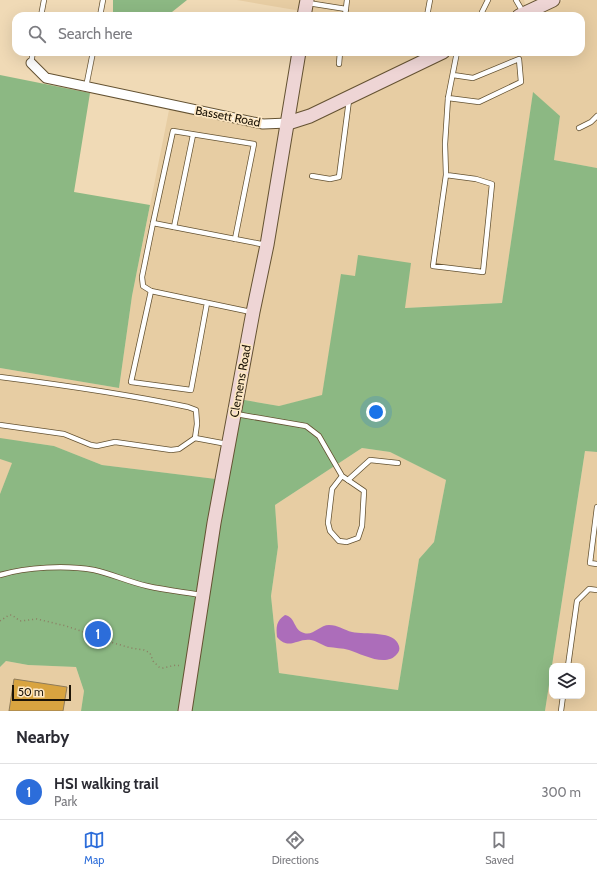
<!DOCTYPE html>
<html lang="en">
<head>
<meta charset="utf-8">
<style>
  body { margin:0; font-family:Cabin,sans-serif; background:#f7f7f7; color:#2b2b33 }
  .controls { position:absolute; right:12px; bottom:12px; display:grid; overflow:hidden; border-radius:8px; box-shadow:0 4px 16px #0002 }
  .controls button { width:36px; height:36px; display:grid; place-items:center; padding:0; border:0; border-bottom:1px solid #e1e1e2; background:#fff; color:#2b2b33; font:20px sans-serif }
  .scale { position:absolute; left:12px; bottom:10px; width:59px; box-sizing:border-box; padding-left:4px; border:2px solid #1c1407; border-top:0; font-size:11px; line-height:14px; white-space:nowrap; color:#1c1407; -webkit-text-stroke:3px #fde7c3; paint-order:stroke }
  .you { position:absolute; left:376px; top:412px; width:14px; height:14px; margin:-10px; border:3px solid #fff; border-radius:50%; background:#1a73e8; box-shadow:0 0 0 6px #1a73e833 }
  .badge { display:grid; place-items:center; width:26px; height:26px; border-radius:50%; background:#2c6dda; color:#fff; font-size:13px; font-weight:700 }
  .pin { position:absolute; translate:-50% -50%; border:2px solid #fff; box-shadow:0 1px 4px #0006 }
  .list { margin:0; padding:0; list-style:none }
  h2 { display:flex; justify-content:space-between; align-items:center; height:52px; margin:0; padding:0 16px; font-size:17px }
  h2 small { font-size:13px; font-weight:400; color:#7c7c81 }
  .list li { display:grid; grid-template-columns:26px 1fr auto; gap:12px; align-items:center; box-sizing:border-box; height:56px; padding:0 16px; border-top:1px solid #e1e1e2 }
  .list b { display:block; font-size:15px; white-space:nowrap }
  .list p { margin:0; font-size:13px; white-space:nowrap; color:#7c7c81 }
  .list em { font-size:13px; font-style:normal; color:#7c7c81 }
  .icon { flex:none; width:22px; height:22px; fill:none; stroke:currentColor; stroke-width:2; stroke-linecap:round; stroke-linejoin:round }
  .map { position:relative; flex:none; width:597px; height:711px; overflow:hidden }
  .search { position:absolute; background:#fff; box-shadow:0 4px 16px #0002; left:12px; right:12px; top:12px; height:44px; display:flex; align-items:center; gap:10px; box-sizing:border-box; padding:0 14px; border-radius:12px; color:#7c7c81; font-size:15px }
  .sheet { height:108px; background:#fff }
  nav { display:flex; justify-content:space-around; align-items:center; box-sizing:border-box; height:56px; border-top:1px solid #e1e1e2; background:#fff; font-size:11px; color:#7c7c81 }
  nav a { display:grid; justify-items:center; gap:2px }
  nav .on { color:#2c6dda }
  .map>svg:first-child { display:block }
  .built { fill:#e7cda3; fill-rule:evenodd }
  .green { fill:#8cb883; fill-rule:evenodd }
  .water { fill:#ac6dba }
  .building { fill:#d9a440; stroke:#8e7b5a }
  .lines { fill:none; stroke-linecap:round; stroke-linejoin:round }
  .lane-casing { stroke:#645232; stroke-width:6 }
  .street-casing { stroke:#645232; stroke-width:11 }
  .secondary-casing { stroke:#645232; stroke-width:15 }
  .path { stroke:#8c7d63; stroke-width:1.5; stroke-dasharray:1 3; stroke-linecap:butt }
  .lane { stroke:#fff; stroke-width:4.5 }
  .street { stroke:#fff; stroke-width:9 }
  .secondary { stroke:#eed5d5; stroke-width:13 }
  .labels { text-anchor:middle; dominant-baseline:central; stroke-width:3.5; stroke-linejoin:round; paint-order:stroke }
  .street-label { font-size:12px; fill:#1c1407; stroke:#fde7c3 }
</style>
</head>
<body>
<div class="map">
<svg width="597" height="711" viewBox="0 0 597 711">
  <rect width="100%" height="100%" fill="#f0dab6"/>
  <g class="built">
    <path d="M237,0h287l2,8 -18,8h-201v-4z"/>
    <path d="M563,0h34v168l-43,-8 6,-44 -27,-23 -31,210 -98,5 -49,-31 -13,-3 -20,122 -43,10 -40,-7 53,-270 161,-77h128v-36h-51z"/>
    <path d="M301,52h132l-142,68z"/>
    <path d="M171,100l91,19 24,1 -70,359 -114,-14 -48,-19 -33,-5 -21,53v-126l119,20 13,-92z"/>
    <path d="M362,448l28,4 56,28 -12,62 -15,17 -21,131 -119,-17 -8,-77 7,-49 -3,-42z"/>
    <path d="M585,451l12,1v259h-52zM552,666h30v30h-30z"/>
    <path d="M6,661l22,4 48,2 8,24 -3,20h-81v-44z"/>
  </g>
  <g class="green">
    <path d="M113,0h74l-20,16h-54z"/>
    <path d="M0,75l90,18 -16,99 76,13 -18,91 -13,92 -119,-20z"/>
    <path d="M533,92l27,24 -6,44 43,8v284l-12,-1 -40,260h-354l48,-312 40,7 43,-11 19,-121 14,2 3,-21 53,8 -6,45 97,-5zM362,448l28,4 56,28 -12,62 -15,17 -21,131 -119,-17 -8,-77 7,-49 -3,-42z"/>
    <path d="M0,438l54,8 48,19 114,14 -22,126 7,1 -21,105h-99l3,-20 -8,-24 -48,-2 -22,-4 -6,6v-173l12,-31 -12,-4z"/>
  </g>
  <path class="water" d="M285,615c11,2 8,15 19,18 9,3 16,-8 25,-8 9,0 15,5 23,7 13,3 43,-2 47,14 1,3 0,6 -2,8 -11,14 -35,0 -48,-4 -7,-2 -14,-2 -21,-3 -6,-2 -11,-6 -17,-7 -14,-2 -22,11 -34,-3 -1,-10 -1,-16 8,-22z"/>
  <path class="building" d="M14,679l53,8 -4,24h-54z"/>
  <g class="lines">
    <g class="lane-casing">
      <g id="lane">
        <path d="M516,0l7,12"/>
        <path d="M308,3l38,6"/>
        <path d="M41,16l3,-16"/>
        <path d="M100,16l3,-16"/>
        <path d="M345,16l2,-16"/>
        <path d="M427,16l3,-16"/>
        <path d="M482,16v-4l6,-12"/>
        <path d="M31,63l2,-11"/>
        <path d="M339,64l1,-12"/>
        <path d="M453,75l20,3 46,-19 2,23 -42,20 -31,-4 9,-46"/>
        <path d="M86,87l7,-35"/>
        <path d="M579,128l12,-6 6,-6"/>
        <path d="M446,175l30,4 16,5 -9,88 -50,-6 13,-91 -1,-31 3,-46"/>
        <path d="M312,176l18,3 9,-2 10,-77"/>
        <path d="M153,223l20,-92 81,13 -19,95"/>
        <path d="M174,227l19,-92"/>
        <path d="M151,291l-8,-5 -1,-9 11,-54 113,22"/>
        <path d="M207,303l-16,87 -60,-8 20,-91 100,21"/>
        <path d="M0,377c63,8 126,17 188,30l8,3 1,14 -2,14 -16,11 -8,1 -56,-8 -18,4 -6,-1 -27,-11 -64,-9"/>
        <path d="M236,414l70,12 13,10 23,40 22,15 -2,35 -4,12 -11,4 -8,-1 -9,-10 -2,-8 4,-34 10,-13"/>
        <path d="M195,438l32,6"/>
        <path d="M348,480l22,-20 28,3"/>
        <path d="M597,507l-7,56 7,1"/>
        <path d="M0,575c27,-8 66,-10 94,-5 18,4 35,12 53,16 18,4 36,6 54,9"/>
        <path d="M568,666l9,-65 12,-12 8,1"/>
        <path d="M561,711l2,-15"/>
      </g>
    </g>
    <g class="street-casing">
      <path id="street" d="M31,63l15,15 217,46 25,-1"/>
    </g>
    <g class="secondary-casing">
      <g id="secondary">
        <path d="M304,16l3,-16"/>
        <path d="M519,16l34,-16"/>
        <path d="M288,123l22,-7 133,-64"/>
        <path d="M185,711l29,-188 39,-211 14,-67 32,-193"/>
      </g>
    </g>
    <path class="path" d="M0,621l9,-6h3l8,6 17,-2 29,7 18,6 9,5 38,11 13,2 6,3 3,8 6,6 4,1 13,-3 5,1"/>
    <use href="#lane" class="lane"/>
    <use href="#street" class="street"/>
    <use href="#secondary" class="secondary"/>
  </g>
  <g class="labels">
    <g class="street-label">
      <text transform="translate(228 116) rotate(11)">Bassett Road</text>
      <text transform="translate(240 381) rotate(-80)">Clemens Road</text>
    </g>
  </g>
</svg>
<div class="controls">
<button><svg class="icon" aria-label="layers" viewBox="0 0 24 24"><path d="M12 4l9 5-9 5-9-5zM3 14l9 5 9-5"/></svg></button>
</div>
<div class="scale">50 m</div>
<div class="you"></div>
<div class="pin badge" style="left:98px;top:634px">1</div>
<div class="search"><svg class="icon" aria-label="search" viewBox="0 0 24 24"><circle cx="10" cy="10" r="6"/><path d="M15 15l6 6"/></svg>Search here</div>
</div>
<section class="sheet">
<h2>Nearby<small></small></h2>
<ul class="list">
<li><span class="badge">1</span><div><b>HSI walking trail</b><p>Park</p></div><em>300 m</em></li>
</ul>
</section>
<nav>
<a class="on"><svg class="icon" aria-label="map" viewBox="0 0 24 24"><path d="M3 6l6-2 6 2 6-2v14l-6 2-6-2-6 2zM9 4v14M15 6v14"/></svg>Map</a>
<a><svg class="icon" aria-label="directions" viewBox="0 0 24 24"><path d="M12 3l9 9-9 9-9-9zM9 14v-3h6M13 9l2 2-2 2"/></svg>Directions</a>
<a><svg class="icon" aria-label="saved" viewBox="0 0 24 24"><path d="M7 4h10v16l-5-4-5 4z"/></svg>Saved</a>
</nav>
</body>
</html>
